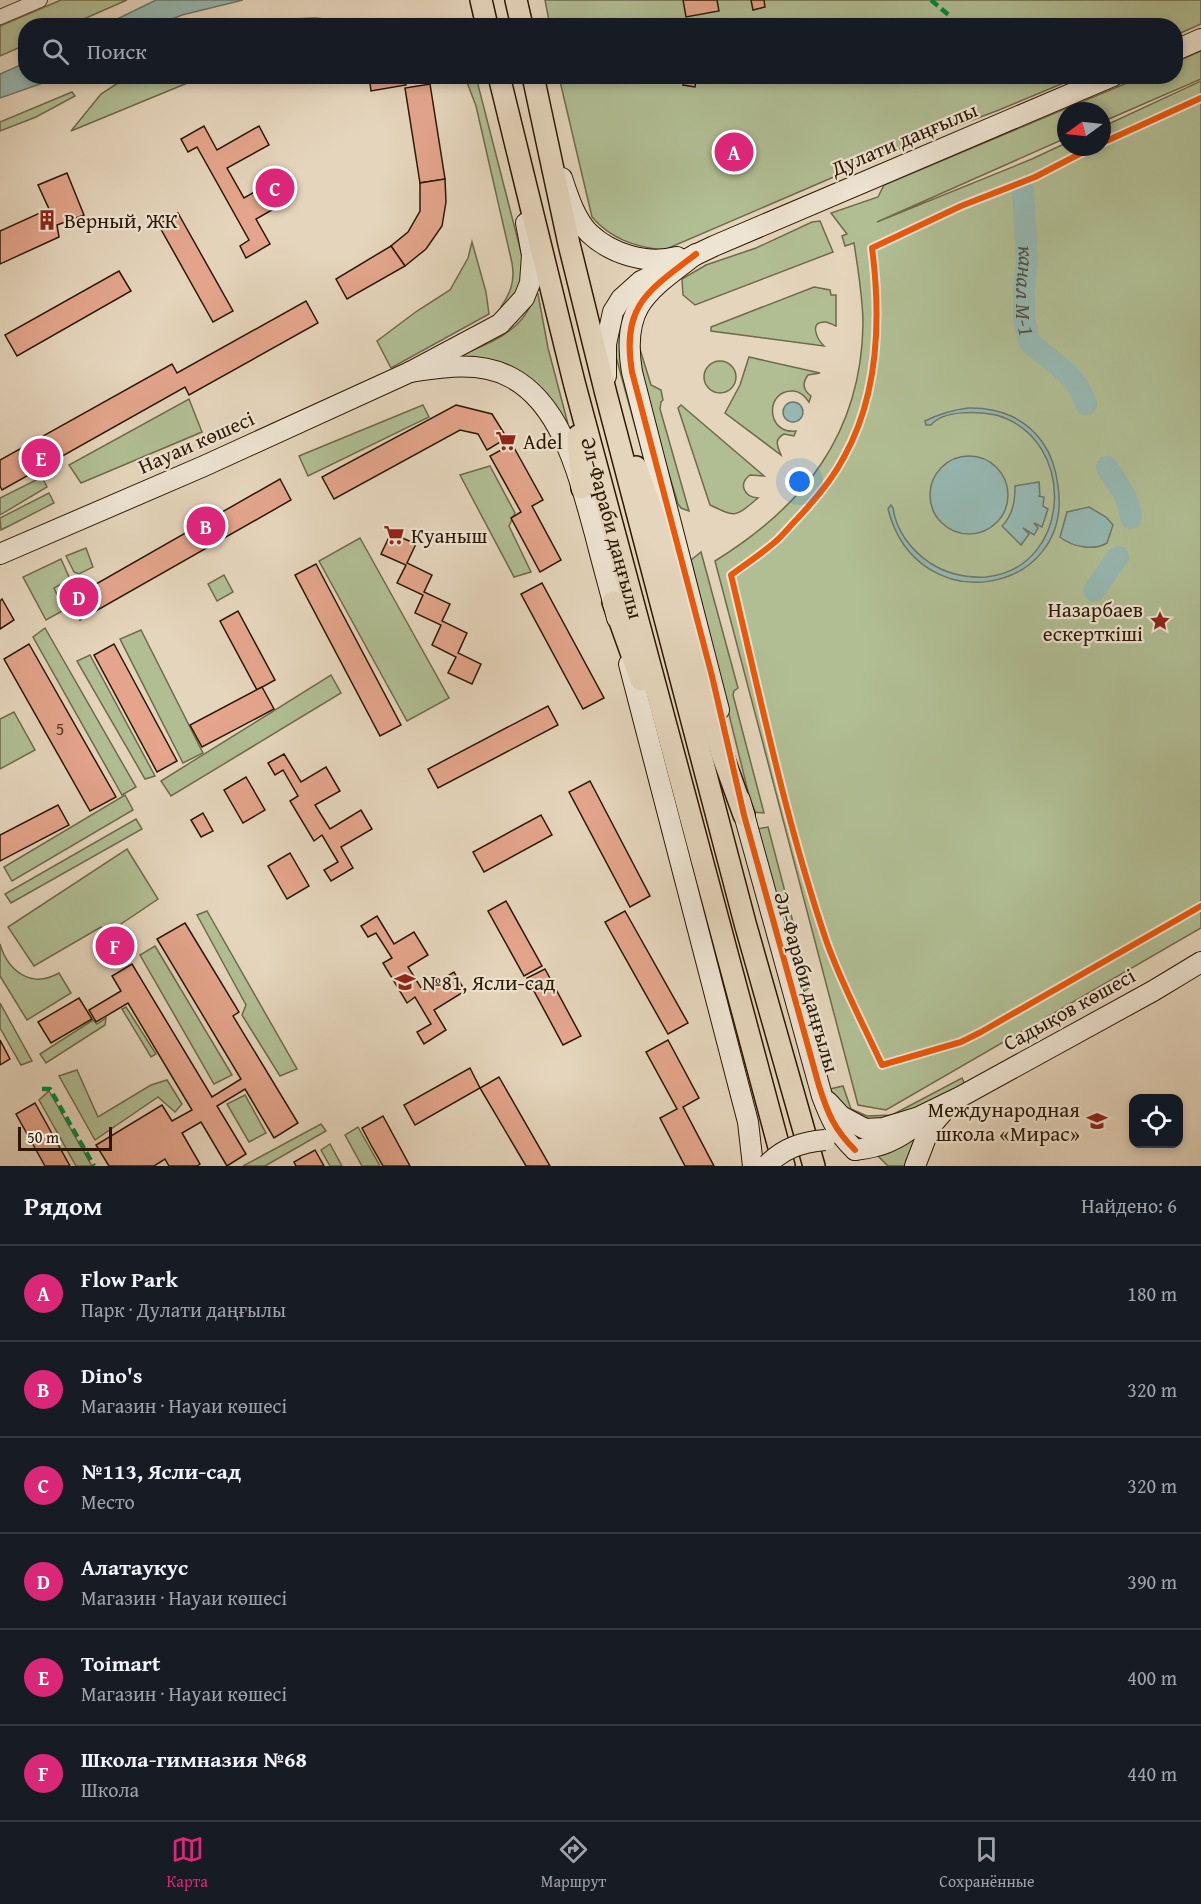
<!DOCTYPE html>
<html lang="ru">
<head>
<meta charset="utf-8">
<style>
  body { margin:0; font-family:"Gentium Book Plus",serif; background:#20242c; color:#f1f3f6 }
  .controls { position:absolute; right:18px; bottom:18px; display:grid; overflow:hidden; border-radius:12px; box-shadow:0 3px 9px #0003 }
  .controls button { width:54px; height:54px; display:grid; place-items:center; padding:0; border:0; border-bottom:2px solid #363941; background:#171b24; color:#f1f3f6; font:30px sans-serif }
  .compass { position:absolute; left:1057px; top:102px; width:54px; height:54px; border-radius:50%; background:#171b24; box-shadow:0 3px 9px #0003; rotate:255deg }
  .scale { position:absolute; left:18px; bottom:15px; width:94px; box-sizing:border-box; padding-left:6px; border:3px solid #2b1702; border-top:0; font-size:16px; line-height:21px; white-space:nowrap; color:#2b1702; -webkit-text-stroke:4px #eee4d3; paint-order:stroke }
  .you { position:absolute; left:800px; top:482px; width:21px; height:21px; margin:-15px; border:4px solid #fff; border-radius:50%; background:#1a73e8; box-shadow:0 0 0 9px #1a73e833 }
  .badge { display:grid; place-items:center; width:39px; height:39px; border-radius:50%; background:#db2777; color:#fff; font-size:20px; font-weight:700 }
  .pin { position:absolute; translate:-50% -50%; border:3px solid #fff; box-shadow:0 2px 6px #0006 }
  .list { margin:0; padding:0; list-style:none }
  h2 { display:flex; justify-content:space-between; align-items:center; height:78px; margin:0; padding:0 24px; font-size:26px }
  h2 small { font-size:20px; font-weight:400; color:#9ea1a6 }
  .list li { display:grid; grid-template-columns:39px 1fr auto; gap:18px; align-items:center; box-sizing:border-box; height:96px; padding:0 24px; border-top:2px solid #363941 }
  .list b { display:block; font-size:22px; white-space:nowrap }
  .list p { margin:0; font-size:20px; white-space:nowrap; color:#9ea1a6 }
  .list em { font-size:20px; font-style:normal; color:#9ea1a6 }
  .icon { flex:none; width:33px; height:33px; fill:none; stroke:currentColor; stroke-width:2; stroke-linecap:round; stroke-linejoin:round }
  .map { position:relative; flex:none; width:1201px; height:1166px; overflow:hidden }
  .search { position:absolute; background:#171b24; box-shadow:0 3px 9px #0003; left:18px; right:18px; top:18px; height:66px; display:flex; align-items:center; gap:15px; box-sizing:border-box; padding:0 21px; border-radius:24px; color:#9ea1a6; font-size:22px }
  .sheet { height:654px; background:#171b24 }
  nav { display:flex; justify-content:space-around; align-items:center; box-sizing:border-box; height:84px; border-top:2px solid #363941; background:#171b24; font-size:16px; color:#9ea1a6 }
  nav a { display:grid; justify-items:center; gap:3px }
  nav .on { color:#db2777 }
  .map>svg:first-child { display:block }
  .green { fill:#b1be94; stroke:#6e6a4b; stroke-width:1.5 }
  .water { fill:#96b8b2; stroke:#6b786c; stroke-width:1.5 }
  .lines { fill:none; stroke-linecap:round; stroke-linejoin:round }
  .river { stroke:#96b8b2; stroke-width:22 }
  .building { fill:#e4a58c; stroke:#2b1702; stroke-width:1.5 }
  .street-casing { stroke:#5a4630; stroke-width:16 }
  .secondary-casing { stroke:#2b1702; stroke-width:22 }
  .primary-casing { stroke:#2b1702; stroke-width:24 }
  .street { stroke:#eee4d3; stroke-width:14 }
  .secondary { stroke:#eee4d3; stroke-width:20 }
  .primary { stroke:#e5d5bc; stroke-width:21 }
  .secondary-bridge-casing { stroke:#2b1702; stroke-width:22; stroke-linecap:butt }
  .secondary-bridge { stroke:#eee4d3; stroke-width:20 }
  .quiet { stroke:#00873e; stroke-width:4.5; stroke-dasharray:9 4.5; stroke-linecap:butt }
  .cycleway-casing { stroke:#eee4d3; stroke-width:10 }
  .cycleway { stroke:#e8590c; stroke-width:6 }
  .labels { text-anchor:middle; dominant-baseline:central; stroke-width:4.5; stroke-linejoin:round; paint-order:stroke }
  .number-label { font-size:18px; fill:#593a24 }
  .street-label { font-size:21px; fill:#2b1702; stroke:#eee4d3 }
  .poi-label { font-size:21px; fill:#2b1702; stroke:#eee4d3; text-anchor:start }
  .water-label { font-size:22px; font-style:italic; fill:#504f40; stroke:#eee4d3 }
</style>
</head>
<body>
<div class="map">
<svg width="1201" height="1166" viewBox="0 0 1201 1166">
  <rect width="100%" height="100%" fill="#e5d5bc"/>
  <filter id="stains"><feTurbulence type="fractalNoise" baseFrequency=".00333" numOctaves="4"/><feColorMatrix values="0 0 0 0 .2 0 0 0 0 .09 0 0 0 0 .02 0 0 0 .5 -.17"/></filter>
  <radialGradient id="worn" r=".72"><stop offset=".6" stop-color="#630" stop-opacity="0"/><stop offset="1" stop-color="#630" stop-opacity=".3"/></radialGradient>
  <g class="green">
    <path d="M61,0h66l-57,25 -44,1 -1,19 -25,11v-30z"/>
    <path d="M545,0h656v24l-25,11v-9h-626z"/>
    <path d="M315,18l70,7h-121l28,-6z"/>
    <path d="M1201,51v28l-99,43v-11h-36v27l-189,84 155,-63 34,-16v4h36v-20l99,-46v847l-315,182 -28,-5 -143,-544c89,-55 146,-127 148,-236 0,-28 -5,-55 -9,-82l-9,3 -3,-10 5,-2 -16,-21 47,-16 6,-12 257,-108 35,-1v-14z"/>
    <path d="M127,77h75l-131,54 30,-37z"/>
    <path d="M465,77h11l47,183 -3,30 -17,25 -2,-8c10,-15 14,-26 11,-44l-36,-157z"/>
    <path d="M559,77h519l-79,33 -77,29 -258,111c-29,-3 -53,-11 -72,-33z"/>
    <path d="M72,92l3,4 -39,21 -36,14v-9z"/>
    <path d="M820,221l13,31 -138,53 -12,-10 -1,-16 24,-14 50,-17 56,-26z"/>
    <path d="M472,242l14,50 3,22 -98,54 -14,-27 40,-30 33,-21 18,-32z"/>
    <path d="M814,287l16,3 1,5h5v31c-3,-1 -6,-3 -10,-4 -18,-1 -9,17 -2,24l-113,-15v-4z"/>
    <path d="M536,294h2l10,54 20,76 -21,-28 -110,-32c28,-12 65,-21 85,-45 6,-7 10,-16 14,-25z"/>
    <path d="M630,296l5,6 19,194 -42,-154 3,-15z"/>
    <path d="M639,346l12,39 10,5 2,10 -2,2 -1,7 29,102 -8,-3 -3,-4c-14,-49 -36,-108 -39,-158z"/>
    <path d="M749,357l71,16 -12,2c-6,8 -5,15 3,21l-2,6c-4,-6 -8,-10 -15,-11 -30,-2 -28,44 2,40l-2,5 -10,-2c-11,6 -6,13 -3,21l-56,-42 15,-28z"/>
    <circle cx="720" cy="377" r="16"/>
    <path d="M189,399l13,33 -121,51 -12,-18z"/>
    <path d="M423,405l6,12 -121,59 -9,-20z"/>
    <path d="M681,405l83,71 -14,-1c-12,9 -6,22 8,23 -23,19 -21,20 -48,7l-32,-97z"/>
    <path d="M490,466l25,47 -6,13 22,46 -17,5 -54,-102z"/>
    <path d="M42,477l5,10 -47,28v-17z"/>
    <path d="M49,493l5,10 -53,27 -1,-12z"/>
    <path d="M360,538l89,160 -42,23 -88,-160z"/>
    <path d="M86,548l7,19 -14,7 -5,-2 -8,-16z"/>
    <path d="M701,552l37,136 -4,3 -1,4 31,118 -11,-1 -62,-252z"/>
    <path d="M61,559l8,18 -2,4 -13,7 10,22 -18,10 -23,-43z"/>
    <path d="M224,575l9,17 -16,9 -9,-17z"/>
    <path d="M45,628l91,159 -14,8 -89,-158z"/>
    <path d="M141,630l62,123 -20,10 -63,-124z"/>
    <path d="M90,655l65,121 -10,3 -68,-118z"/>
    <path d="M331,675l10,18 -170,103 -10,-15z"/>
    <path d="M14,712l21,38 -35,19v-50z"/>
    <path d="M125,795l8,15 -121,71 -8,-14z"/>
    <path d="M136,819l6,10 -131,74 -6,-9z"/>
    <path d="M768,827l42,160 -8,6 -45,-164z"/>
    <path d="M127,849l31,50 -52,35 -5,-7 -67,39 -26,-39z"/>
    <path d="M207,911l90,158 -17,7 -38,-61 4,-10 -49,-90z"/>
    <path d="M0,944c8,27 31,45 59,29l12,20 -44,27 -27,-44z"/>
    <path d="M155,946l77,129 -18,9 -74,-129z"/>
    <path d="M813,997l19,73 -10,1 -19,-66z"/>
    <path d="M0,1003l32,58 -11,4 -21,-37z"/>
    <path d="M126,1007l30,47 -5,3 -29,-48z"/>
    <path d="M106,1018l-1,7 -59,38 -6,-9 53,-34 4,4z"/>
    <path d="M77,1070l21,47 53,-32 16,-5 15,24 -7,8 -17,-15 -63,43 -36,-64z"/>
    <path d="M962,1078l3,7 -37,21 -58,18 -20,-6 -20,-29 13,-3 8,23 16,7 25,-1z"/>
    <path d="M49,1091l43,75h-16l-37,-66z"/>
    <path d="M245,1095l21,38 -17,9 -22,-38z"/>
    <path d="M321,1124l5,7 -61,35h-22z"/>
    <path d="M925,1124l-19,42h-18l-10,-10c20,-2 33,-20 47,-32z"/>
    <path d="M358,1127l22,39h-18l-17,-31z"/>
    <path d="M330,1144l12,22h-12l-9,-16z"/>
  </g>
  <g class="water">
    <path d="M156,0h87l-61,15 -25,10h-52z"/>
    <path d="M25,63l1,13 34,1 -60,21v-24z"/>
    <circle cx="793" cy="412" r="10"/>
    <path d="M968,408c30,-1 58,10 75,35 9,13 13,27 15,43 16,109 -141,137 -170,23l3,-4 2,3c3,23 18,42 37,55 17,11 36,15 56,14 87,-9 92,-139 10,-162 -17,-4 -53,-5 -65,10h-5l-1,-4c14,-7 27,-11 43,-13z"/>
    <circle cx="969" cy="495" r="39"/>
    <path d="M1039,482l1,14h-2l6,1 -1,9 5,3 -6,18 -8,-4 4,5 -4,7 -11,-7 6,6 -8,11 -19,-19c11,-11 13,-25 13,-40z"/>
    <path d="M1089,507l17,10 7,8 -6,18c-13,8 -35,4 -47,-6l7,-25z"/>
  </g>
  <g class="lines">
    <g class="river">
      <path id="s1" d="M1023,189l4,72 -3,27v30l5,24c20,18 50,34 57,62"/>
      <path d="M1107,467c11,18 22,29 24,51"/>
      <path d="M1094,591l24,-34"/>
    </g>
  </g>
  <g class="building">
    <path d="M683,0h34l2,11 -33,6z"/>
    <path d="M751,0h13l1,7 -12,3z"/>
    <path d="M369,76h35l2,9 -35,6z"/>
    <path d="M683,79l13,1 -1,7 -12,-2z"/>
    <path d="M430,84l15,95 -25,4 -15,-95z"/>
    <path d="M204,126l13,24 42,-24 10,19 -42,23 17,30 37,-21 12,21 -37,21 14,25 -24,14 -6,-12 9,-6 -52,-93 -9,5 -7,-13z"/>
    <path d="M67,173l17,42 -27,10 2,12 -59,27v-33l49,-22 -11,-24z"/>
    <path d="M445,179l1,23 -4,24 -16,23 -21,17 -14,-20 17,-14 12,-21v-28z"/>
    <path d="M178,213l55,98 -20,11 -55,-98z"/>
    <path d="M391,246l14,20 -58,33 -11,-20z"/>
    <path d="M119,271l12,20 -114,65 -12,-21z"/>
    <path d="M306,301l12,22 -129,72 -4,-8 -183,103 -2,-4v-26l172,-96 5,9z"/>
    <path d="M456,405l36,9 15,24 -20,12 -9,-16 -18,-4 -126,69 -12,-22z"/>
    <path d="M512,444l31,56 -11,6 29,54 -21,12 -29,-54 10,-6 -31,-56z"/>
    <path d="M280,479l11,21 -211,120 -12,-20z"/>
    <path d="M391,533l25,11 -9,19 25,12 -8,17 26,12 -8,17 25,12 -9,20 23,11 -9,20 -24,-11 8,-16 -24,-12 9,-20 -26,-12 8,-18 -26,-12 9,-18 -25,-11z"/>
    <path d="M316,564l85,161 -21,11 -85,-161z"/>
    <path d="M542,583l62,115 -21,11 -62,-115z"/>
    <path d="M2,599l12,21 -14,9v-28z"/>
    <path d="M238,611l37,69 -18,10 -37,-69z"/>
    <path d="M29,644l87,153 -26,14 -86,-152z"/>
    <path d="M114,644l63,117 -20,11 -63,-117z"/>
    <path d="M262,687l12,22 -72,38 -12,-22z"/>
    <path d="M548,706l10,19 -120,63 -10,-19z"/>
    <path d="M284,754l17,28 25,-15 14,24 -25,14 15,24 31,-19 11,19 -31,18 12,21 -22,13 -7,-11 14,-8 -16,-27 -8,6 -24,-40 8,-5 -15,-26 -8,5 -7,-12z"/>
    <path d="M246,777l19,33 -22,13 -19,-33z"/>
    <path d="M590,781l60,115 -20,11 -61,-115z"/>
    <path d="M58,805l11,20 -69,36v-26z"/>
    <path d="M203,813l10,18 -12,6 -10,-17z"/>
    <path d="M541,815l11,20 -68,37 -11,-20z"/>
    <path d="M290,853l19,33 -22,13 -19,-33z"/>
    <path d="M506,901l36,65 -18,10 -36,-65z"/>
    <path d="M625,911l63,112 -20,11 -63,-112z"/>
    <path d="M377,916l17,28 20,-12 14,23 -20,12 15,24 31,-19 11,19 -31,19 12,20 -22,14 -7,-12 14,-8 -16,-27 -8,6 -24,-40 9,-5 -16,-25 -8,4 -7,-11z"/>
    <path d="M185,923l54,89 -6,4 65,107 -24,15 -29,-49 -28,17 29,48 -19,12 -26,-44 -19,11 18,31 -3,2h-28l-4,-7 -11,7h-45l-13,-21 66,-40 10,16 20,-11 -64,-107 -32,19 -7,-12 32,-19 -9,-15 20,-12 80,133 29,-18 -84,-140z"/>
    <path d="M545,969l36,67 -18,9 -36,-67z"/>
    <path d="M79,998l13,21 -41,24 -13,-21z"/>
    <path d="M0,1040l10,19 -10,6z"/>
    <path d="M668,1040l31,58 -16,9 31,59h-29l-25,-48 17,-9 -31,-57z"/>
    <path d="M470,1068l10,20 -65,37 -11,-20z"/>
    <path d="M499,1077l51,89h-24l-46,-78z"/>
    <path d="M35,1103l35,63h-25l-29,-52z"/>
    <path d="M383,1116l27,50h-27l-11,-19 -10,-19z"/>
    <path d="M315,1150l9,16h-28l-2,-4z"/>
  </g>
  <g class="lines">
    <g class="street-casing">
      <path id="street" d="M0,17l40,-17"/>
    </g>
    <g class="secondary-casing">
      <g id="secondary">
        <path d="M1176,50l25,-11"/>
        <path d="M562,178c6,18 13,41 27,55 22,21 58,32 88,24"/>
        <path d="M696,254c-48,37 -75,51 -64,118l87,338"/>
        <path d="M410,372c33,-5 69,-11 100,5 53,27 70,104 85,157 7,28 15,56 22,84"/>
        <path d="M606,376v-32l7,-32 8,-13 20,-18 73,-35 399,-170"/>
        <path d="M0,554l204,-88 206,-94 90,-48 24,-26 6,-15 2,-28 -6,-32"/>
        <path d="M629,664l113,435 6,23 5,44"/>
        <path d="M740,800l82,296c9,24 14,35 33,54"/>
        <path d="M828,1102l13,14 24,13 18,-1 36,-11 41,-20 193,-106 48,-29"/>
        <path d="M855,1150c27,-3 42,-10 64,-27"/>
        <path d="M915,1166l15,-39 12,-14"/>
      </g>
    </g>
    <g class="primary-casing">
      <g id="primary">
        <path d="M481,0l6,26"/>
        <path d="M516,0l6,26"/>
        <path id="s2" d="M499,76l75,306 210,784"/>
        <path d="M533,76l36,168 37,150 139,529 69,243"/>
        <path d="M578,436l4,52"/>
        <path d="M636,467l26,71 60,216 22,61"/>
        <path d="M613,602l28,78"/>
      </g>
    </g>
    <use href="#street" class="street"/>
    <use href="#secondary" class="secondary"/>
    <use href="#primary" class="primary"/>
    <g class="secondary-bridge-casing">
      <path id="secondary-bridge" d="M768,1164c16,-16 34,-22 57,-24"/>
    </g>
    <use href="#secondary-bridge" class="secondary-bridge"/>
    <g class="quiet">
      <path d="M931,0l20,17"/>
      <path d="M42,1089h8l44,77"/>
    </g>
    <g class="cycleway-casing">
      <g id="cycleway">
        <path d="M1102,143l99,-45"/>
        <path d="M1093,147l-58,30 -74,29 -89,42c9,69 7,146 -28,209 -12,23 -29,43 -47,62 -7,7 -14,16 -22,23 -14,12 -29,22 -44,33 29,121 55,247 95,365 15,43 37,84 56,125l79,-23 20,-10 220,-126"/>
        <path d="M696,254c-48,37 -75,51 -64,118l80,304 32,139 75,271c9,28 15,43 36,64"/>
      </g>
    </g>
    <use href="#cycleway" class="cycleway"/>
  </g>
  <defs>
    <g id="building-bare" transform="scale(1.62)"><path d="M-4-6H4V6H1V3H-1V6H-4ZM-2.5-4.3h1.7v1.8h-1.7ZM.8-4.3h1.7v1.8H.8ZM-2.5-1h1.7V.8h-1.7ZM.8-1h1.7V.8H.8Z" fill="#8f2418" stroke="#eee4d3" stroke-width="2.5" paint-order="stroke"/></g>
    <g id="supermarket-bare" transform="scale(1.62)"><path d="M-6-5.5h2.5l.6 2H6L4.5 2H-2.5L-4.4-4H-6ZM-1.5 3.2a1.3 1.3 0 1 0 .1 0ZM3 3.2a1.3 1.3 0 1 0 .1 0Z" fill="#8f2418" stroke="#eee4d3" stroke-width="2.5" paint-order="stroke"/></g>
    <g id="sight-bare" transform="scale(1.62)"><path d="M0-6L1.8-2.2L6-1.7L2.9 1.2L3.7 5.4L0 3.3L-3.7 5.4L-2.9 1.2L-6-1.7L-1.8-2.2Z" fill="#8f2418" stroke="#eee4d3" stroke-width="2.5" paint-order="stroke"/></g>
    <g id="school-bare" transform="scale(1.62)"><path d="M0-5L7-2L0 1L-7-2ZM-4 1L0 2.5L4 1V4Q0 6-4 4Z" fill="#8f2418" stroke="#eee4d3" stroke-width="2.5" paint-order="stroke"/></g>
  </defs>
  <g fill-rule="evenodd">
    <use href="#building-bare" x="47" y="220"/>
    <use href="#supermarket-bare" x="506" y="441"/>
    <use href="#supermarket-bare" x="394" y="535"/>
    <use href="#sight-bare" x="1160" y="621"/>
    <use href="#school-bare" x="405" y="982"/>
    <use href="#school-bare" x="1097" y="1121"/>
  </g>
  <g class="labels">
    <g class="number-label">
      <text x="60" y="728">5</text>
    </g>
    <g class="street-label">
      <text transform="translate(904 139) rotate(-23)">Дулати даңғылы</text>
      <text transform="translate(196 442) rotate(-24)">Науаи көшесі</text>
      <text stroke="none"><textPath href="#s2" startOffset="466">Әл-Фараби даңғылы</textPath></text>
      <text transform="translate(807 982) rotate(74)">Әл-Фараби даңғылы</text>
      <text transform="translate(1069 1009) rotate(-29)">Садықов көшесі</text>
    </g>
    <g class="poi-label">
      <text x="64" y="220">Верный, ЖК</text>
      <text x="523" y="441">Adel</text>
      <text x="411" y="535">Куаныш</text>
      <text x="1143" y="609" text-anchor="end">Назарбаев<tspan x="1143" dy="24">ескерткіші</tspan></text>
      <text x="422" y="982">№81, Ясли-сад</text>
      <text x="1080" y="1109" text-anchor="end">Международная<tspan x="1080" dy="24">школа «Мирас»</tspan></text>
    </g>
    <g class="water-label">
      <text stroke="none"><textPath href="#s1" startOffset="102">канал М-1</textPath></text>
    </g>
  </g>
  <rect width="100%" height="100%" filter="url(#stains)"/>
  <rect width="100%" height="100%" fill="url(#worn)"/>
</svg>
<div class="controls">
<button><svg class="icon" aria-label="locate" viewBox="0 0 24 24"><circle cx="12" cy="12" r="6"/><path d="M12 2v4M12 18v4M2 12h4M18 12h4"/></svg></button>
</div>
<svg class="compass" viewBox="-18 -18 36 36"><path d="M0-13l5 13h-10z" fill="#e53935"/><path d="M0 13l5-13h-10z" fill="#9ea1a6"/></svg>
<div class="scale">50 m</div>
<div class="you"></div>
<div class="pin badge" style="left:734px;top:152px">A</div>
<div class="pin badge" style="left:206px;top:526px">B</div>
<div class="pin badge" style="left:275px;top:188px">C</div>
<div class="pin badge" style="left:79px;top:597px">D</div>
<div class="pin badge" style="left:41px;top:458px">E</div>
<div class="pin badge" style="left:115px;top:946px">F</div>
<div class="search"><svg class="icon" aria-label="search" viewBox="0 0 24 24"><circle cx="10" cy="10" r="6"/><path d="M15 15l6 6"/></svg>Поиск</div>
</div>
<section class="sheet">
<h2>Рядом<small>Найдено: 6</small></h2>
<ul class="list">
<li><span class="badge">A</span><div><b>Flow Park</b><p>Парк · Дулати даңғылы</p></div><em>180 m</em></li>
<li><span class="badge">B</span><div><b>Dino's</b><p>Магазин · Науаи көшесі</p></div><em>320 m</em></li>
<li><span class="badge">C</span><div><b>№113, Ясли-сад</b><p>Место</p></div><em>320 m</em></li>
<li><span class="badge">D</span><div><b>Алатаукус</b><p>Магазин · Науаи көшесі</p></div><em>390 m</em></li>
<li><span class="badge">E</span><div><b>Toimart</b><p>Магазин · Науаи көшесі</p></div><em>400 m</em></li>
<li><span class="badge">F</span><div><b>Школа-гимназия №68</b><p>Школа</p></div><em>440 m</em></li>
</ul>
</section>
<nav>
<a class="on"><svg class="icon" aria-label="map" viewBox="0 0 24 24"><path d="M3 6l6-2 6 2 6-2v14l-6 2-6-2-6 2zM9 4v14M15 6v14"/></svg>Карта</a>
<a><svg class="icon" aria-label="directions" viewBox="0 0 24 24"><path d="M12 3l9 9-9 9-9-9zM9 14v-3h6M13 9l2 2-2 2"/></svg>Маршрут</a>
<a><svg class="icon" aria-label="saved" viewBox="0 0 24 24"><path d="M7 4h10v16l-5-4-5 4z"/></svg>Сохранённые</a>
</nav>
</body>
</html>
